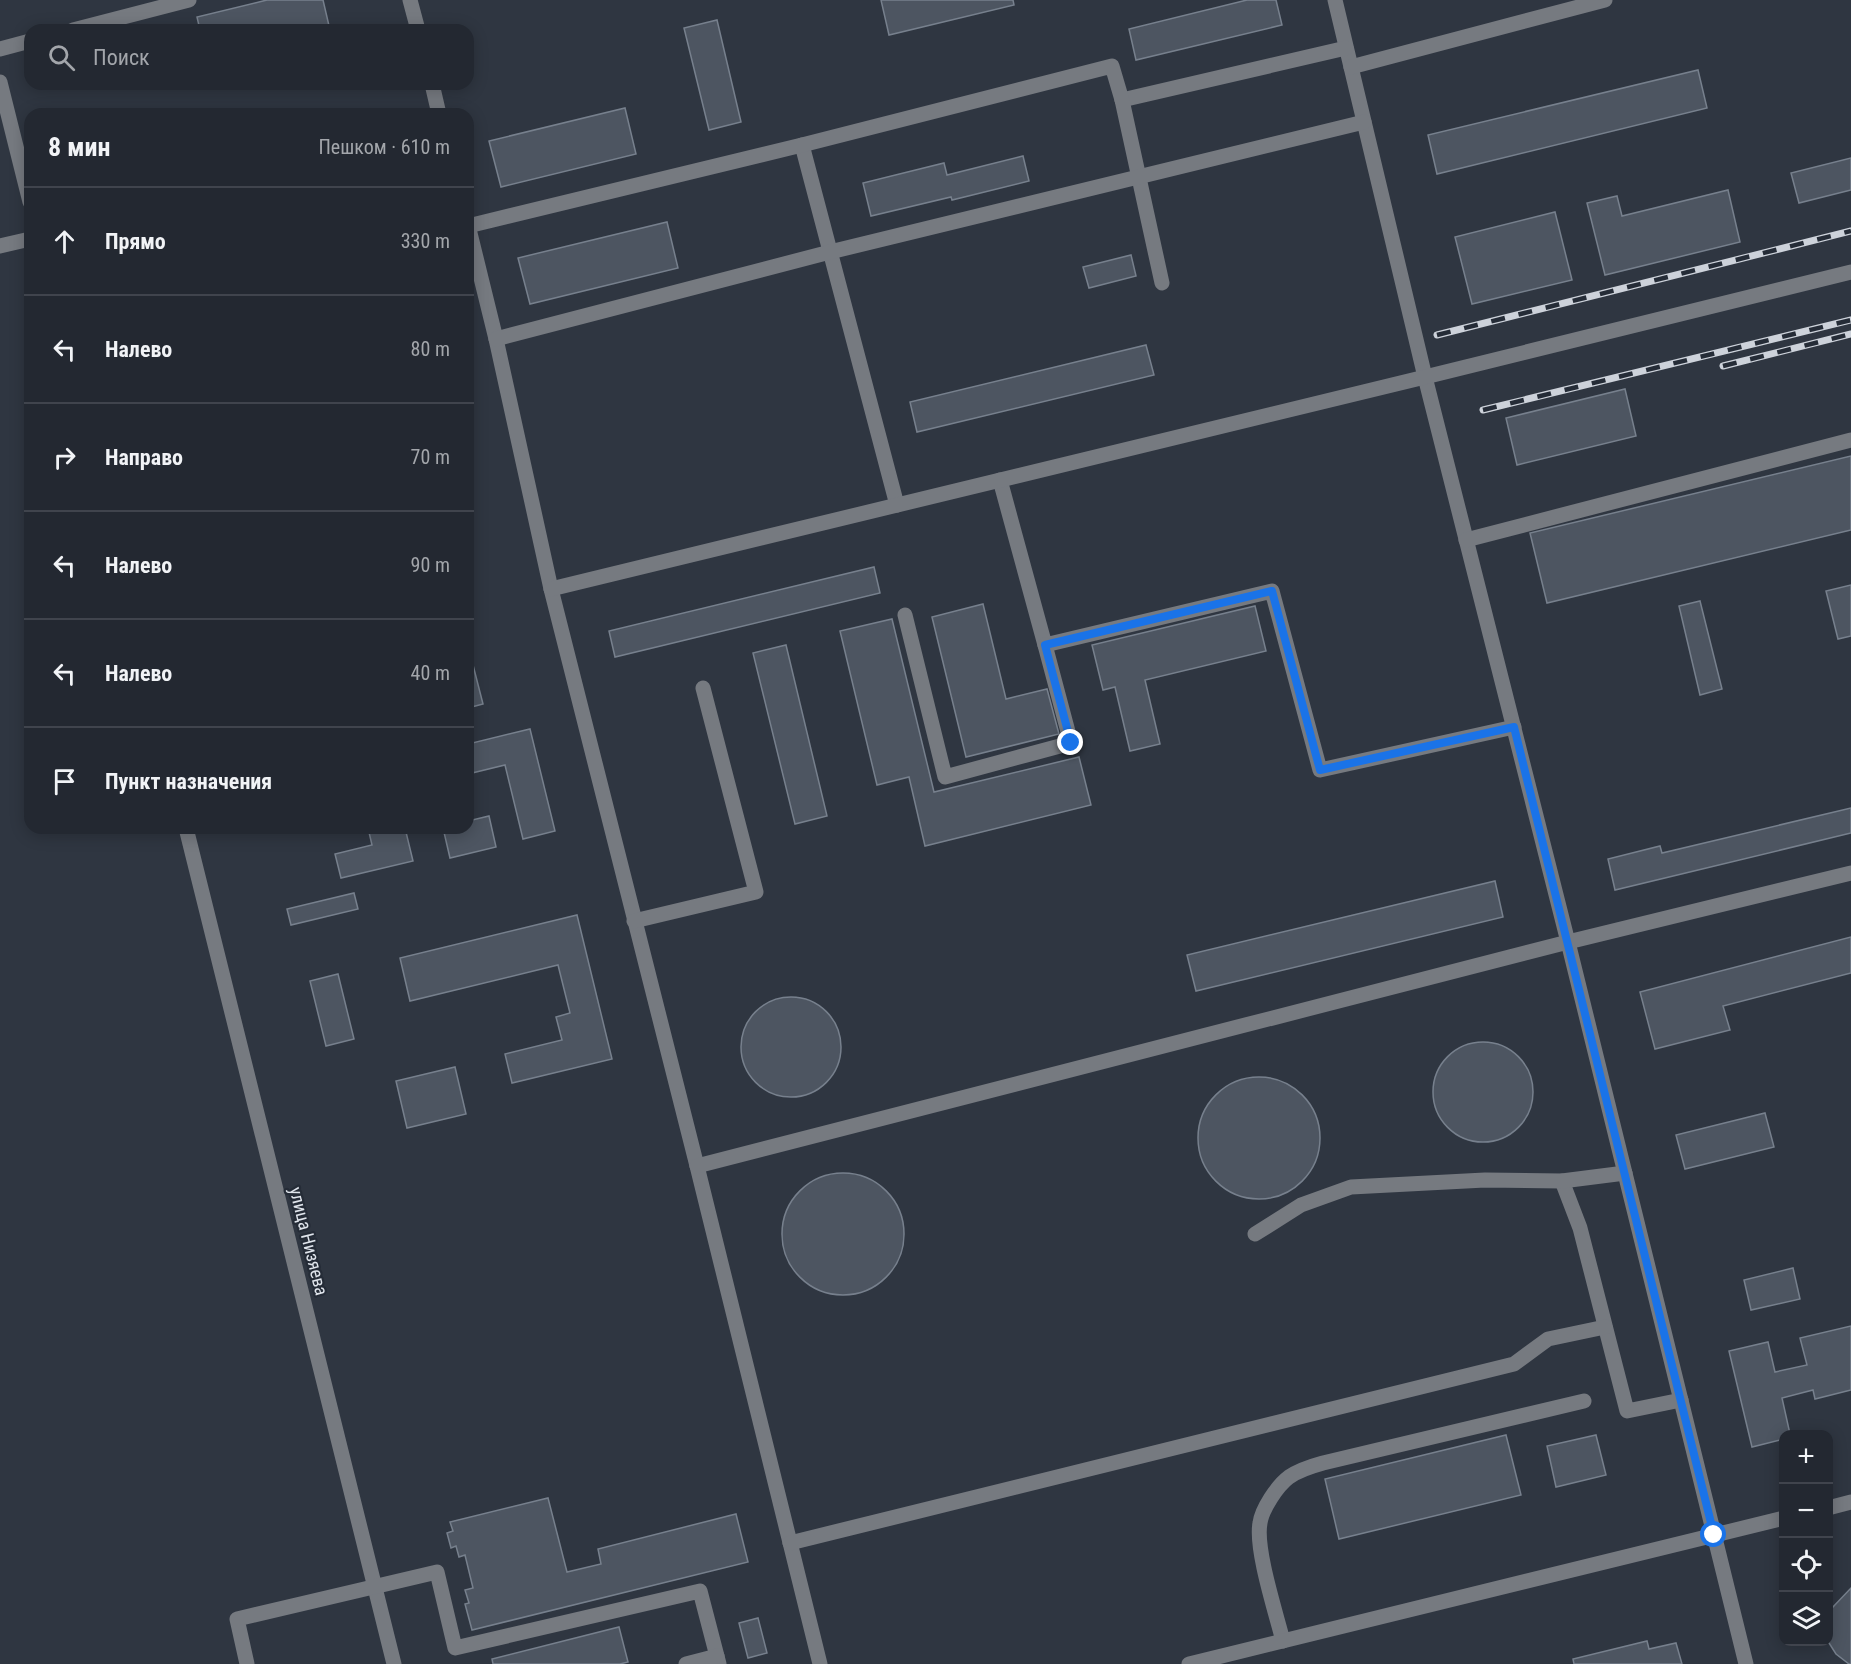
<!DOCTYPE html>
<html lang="ru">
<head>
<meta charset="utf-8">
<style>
  body { margin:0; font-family:"Roboto Condensed",sans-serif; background:#2b3039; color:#f1f3f6 }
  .controls { position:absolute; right:18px; bottom:18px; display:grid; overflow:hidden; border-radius:12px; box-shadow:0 3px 15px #0003 }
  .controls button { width:54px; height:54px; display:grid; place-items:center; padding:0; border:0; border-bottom:2px solid #40444d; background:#232831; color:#f1f3f6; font:30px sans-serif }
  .stop { position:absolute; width:18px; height:18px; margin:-14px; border:4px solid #1a73e8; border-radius:50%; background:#fff }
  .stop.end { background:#1a73e8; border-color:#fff; box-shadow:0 2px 6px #0008 }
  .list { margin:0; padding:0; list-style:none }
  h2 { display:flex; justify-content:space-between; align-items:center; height:78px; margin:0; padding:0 24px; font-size:26px }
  h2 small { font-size:20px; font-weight:400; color:#a3a6ab }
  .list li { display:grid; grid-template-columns:39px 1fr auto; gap:18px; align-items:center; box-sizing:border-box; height:108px; padding:0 24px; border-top:2px solid #40444d }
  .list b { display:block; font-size:22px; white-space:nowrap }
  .list em { font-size:20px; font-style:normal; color:#a3a6ab }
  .icon { flex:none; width:33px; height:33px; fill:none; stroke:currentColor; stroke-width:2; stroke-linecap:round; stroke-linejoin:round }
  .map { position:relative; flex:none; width:1851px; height:1664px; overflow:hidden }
  .search { position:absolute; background:#232831; box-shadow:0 3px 15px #0003; left:24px; top:24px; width:450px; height:66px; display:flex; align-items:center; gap:15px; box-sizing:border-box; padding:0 21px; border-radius:18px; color:#a3a6ab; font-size:22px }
  .panel { position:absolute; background:#232831; box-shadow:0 3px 15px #0003; left:24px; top:108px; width:450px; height:726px; border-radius:18px }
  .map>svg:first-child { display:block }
  .building { fill:#4d5561; stroke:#77808d; stroke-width:1.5 }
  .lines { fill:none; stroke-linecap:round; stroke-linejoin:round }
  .minor { stroke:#767a80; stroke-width:15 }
  .rail-casing { stroke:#cdd2da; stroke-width:7 }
  .rail { stroke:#252c37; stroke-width:4.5; stroke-dasharray:14; stroke-linecap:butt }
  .route { stroke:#1a73e8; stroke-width:8 }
  .labels { text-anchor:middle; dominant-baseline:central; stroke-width:4.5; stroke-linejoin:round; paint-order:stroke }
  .street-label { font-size:18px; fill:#e0e5ec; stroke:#252c37 }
</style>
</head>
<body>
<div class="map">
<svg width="1851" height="1664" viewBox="0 0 1851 1664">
  <rect width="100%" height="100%" fill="#2f3641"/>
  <g class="building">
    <path d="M267,0h56l7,30h-130l-3,-13z"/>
    <path d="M881,0h132l1,5 -125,30z"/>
    <path d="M1247,0h29l6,25 -146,35 -7,-31z"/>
    <path d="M717,20l24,102 -32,8 -25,-102z"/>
    <path d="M1698,70l9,38 -270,66 -9,-39z"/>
    <path d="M625,108l11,46 -135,33 -12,-46z"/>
    <path d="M1023,156l6,25 -77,19 -1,-3 -80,19 -8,-33 81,-20 3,12z"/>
    <path d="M1851,158v32l-52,13 -8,-30z"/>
    <path d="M1728,190l12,52 -135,33 -18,-72 30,-7 5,20z"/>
    <path d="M1555,212l17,68 -100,24 -17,-67z"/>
    <path d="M667,222l11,46 -148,36 -12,-46z"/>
    <path d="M1131,255l5,21 -47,12 -6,-21z"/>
    <path d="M1146,345l8,30 -237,57 -7,-30z"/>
    <path d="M1625,389l11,47 -119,29 -11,-47z"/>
    <path d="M1851,456v74l-304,73 -17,-70z"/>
    <path d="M874,567l6,26 -265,64 -6,-26z"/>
    <path d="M1851,585v51l-13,3 -12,-48z"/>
    <path d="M1700,601l22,88 -22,6 -21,-89z"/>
    <path d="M983,604l23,95 41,-10 12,45 -93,23 -34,-140z"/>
    <path d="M1255,606l11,45 -121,29 15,64 -30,7 -15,-64 -12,3 -11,-45z"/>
    <path d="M892,619l42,173 145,-35 12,48 -166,41 -16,-69 -32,8 -37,-154z"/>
    <path d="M786,645l41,171 -32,8 -42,-171z"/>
    <path d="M473,665l10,39 -15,4v-42z"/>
    <path d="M530,729l25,102 -32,8 -18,-74 -37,9v-30z"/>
    <path d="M1851,808v25l-236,57 -7,-31 52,-13 2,7z"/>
    <path d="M489,816l7,31 -46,11 -7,-30h25v-7z"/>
    <path d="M368,828h37l8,33 -72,17 -6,-24 37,-9z"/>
    <path d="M1495,881l8,36 -307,74 -9,-36z"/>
    <path d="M354,893l4,16 -67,16 -4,-16z"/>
    <path d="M577,915l35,144 -100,24 -7,-29 57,-14 -6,-23 14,-4 -12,-48 -148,36 -10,-43z"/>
    <path d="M1851,937v36l-128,33 7,24 -75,19 -15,-57z"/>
    <path d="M338,974l16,65 -28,7 -16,-65z"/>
    <circle cx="791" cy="1047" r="50"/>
    <circle cx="1483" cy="1092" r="50"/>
    <path d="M455,1067l11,47 -59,14 -11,-47z"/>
    <circle cx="1259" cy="1138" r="61"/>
    <path d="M1765,1113l9,34 -89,22 -9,-34z"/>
    <circle cx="843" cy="1234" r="61"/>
    <path d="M1793,1268l7,31 -49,11 -7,-30z"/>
    <path d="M1851,1326v64l-36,9 -2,-9 -31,8 8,36h-6v5l-32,8 -23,-96 39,-9 7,30 32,-7 -7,-27z"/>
    <path d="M1506,1435l15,60 -182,44 -14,-60z"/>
    <path d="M1596,1435l10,40 -50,12 -9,-41z"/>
    <path d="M548,1498l19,74 34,-8 -3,-15 138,-35 12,48 -276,68 -7,-26 4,-1 -4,-13 8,-2 -8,-33 -6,2 -3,-11 -5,2 -4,-15 6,-2 -3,-9z"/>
    <path d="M1851,1588v76h-2l-13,-10 -7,-11 -1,-27 5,-9z"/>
    <path d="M758,1618l9,35 -19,5 -9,-35z"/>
    <path d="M619,1627l9,35 -8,2h-127l-1,-5z"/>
    <path d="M1647,1641l2,8 27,-6 6,21h-108l-1,-5z"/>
  </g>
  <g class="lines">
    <g class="minor">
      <path d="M410,0l8,30"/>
      <path d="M1335,0l90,377 143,565 178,722"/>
      <path d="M73,30l116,-30"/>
      <path d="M0,49l30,-8"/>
      <path d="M1351,67l254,-67"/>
      <path d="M0,82l30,120"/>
      <path d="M432,84l7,30"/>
      <path d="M1122,100l224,-52"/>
      <path d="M802,145l95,360"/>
      <path d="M468,225l28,114 55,250 146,577 123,498"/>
      <path d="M468,226l334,-81 310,-79 10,34 40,183"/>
      <path d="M0,246l30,-7"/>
      <path d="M496,339l334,-87 534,-130"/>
      <path d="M1000,480l45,165 227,-54 48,179 194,-43"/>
      <path d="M1466,540l385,-100"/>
      <path d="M551,589l874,-212 426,-105"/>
      <path d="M905,615l40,162 126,-34 -26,-98"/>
      <path d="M186,828l208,836"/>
      <path d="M634,921l122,-29 -53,-204"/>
      <path d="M697,1166l871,-224 283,-69"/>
      <path d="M1562,1181l18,47 47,183 54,-11"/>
      <path d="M1255,1234l46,-29 50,-18 134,-7 77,1 63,-8"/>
      <path d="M1828,1508l23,-6"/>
      <path d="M790,1543l724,-179 34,-25 57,-12"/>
      <path d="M1283,1641c-7,-28 -28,-92 -23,-118 2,-14 17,-37 29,-46 10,-7 23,-11 34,-14l261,-62"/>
      <path d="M247,1664l-10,-45 200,-47 18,76 245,-57 19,73"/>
      <path d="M686,1664l31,-8"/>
      <path d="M1189,1664l595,-146"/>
    </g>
    <g class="rail-casing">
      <g id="rail">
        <path d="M1437,335l414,-104"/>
        <path d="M1723,366l128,-32"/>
        <path d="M1483,410l368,-90"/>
      </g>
    </g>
    <use href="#rail" class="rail"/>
  </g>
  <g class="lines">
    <path class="route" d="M1071,743l-26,-98 227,-54 48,179 194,-43 200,808"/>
  </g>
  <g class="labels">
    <g class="street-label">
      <text transform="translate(309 1241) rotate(76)">улица Низяева</text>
    </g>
  </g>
</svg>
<div class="controls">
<button>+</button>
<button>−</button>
<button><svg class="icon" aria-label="locate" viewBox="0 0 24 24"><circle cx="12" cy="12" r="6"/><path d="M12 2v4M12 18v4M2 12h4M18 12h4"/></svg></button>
<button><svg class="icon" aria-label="layers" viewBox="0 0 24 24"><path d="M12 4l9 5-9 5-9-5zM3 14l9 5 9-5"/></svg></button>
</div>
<div class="stop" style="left:1714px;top:1535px"></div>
<div class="stop end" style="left:1071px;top:743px"></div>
<div class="search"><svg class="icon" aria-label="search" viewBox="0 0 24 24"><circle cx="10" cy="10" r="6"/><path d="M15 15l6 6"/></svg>Поиск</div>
<section class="panel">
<h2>8 мин<small>Пешком · 610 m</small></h2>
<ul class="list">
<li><svg class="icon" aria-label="ahead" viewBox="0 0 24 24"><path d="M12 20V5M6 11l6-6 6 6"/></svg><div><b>Прямо</b></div><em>330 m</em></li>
<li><svg class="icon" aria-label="left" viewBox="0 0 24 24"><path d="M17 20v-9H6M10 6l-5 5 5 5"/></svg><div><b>Налево</b></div><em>80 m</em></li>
<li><svg class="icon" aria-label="right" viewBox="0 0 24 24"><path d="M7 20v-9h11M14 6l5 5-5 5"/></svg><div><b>Направо</b></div><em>70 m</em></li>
<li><svg class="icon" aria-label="left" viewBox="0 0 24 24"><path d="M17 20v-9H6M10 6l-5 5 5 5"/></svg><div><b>Налево</b></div><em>90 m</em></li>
<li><svg class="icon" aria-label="left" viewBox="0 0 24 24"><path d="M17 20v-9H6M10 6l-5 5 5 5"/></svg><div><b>Налево</b></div><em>40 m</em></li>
<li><svg class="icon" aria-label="arrive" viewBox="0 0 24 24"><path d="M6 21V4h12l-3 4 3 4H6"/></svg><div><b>Пункт назначения</b></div></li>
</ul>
</section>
</div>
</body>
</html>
